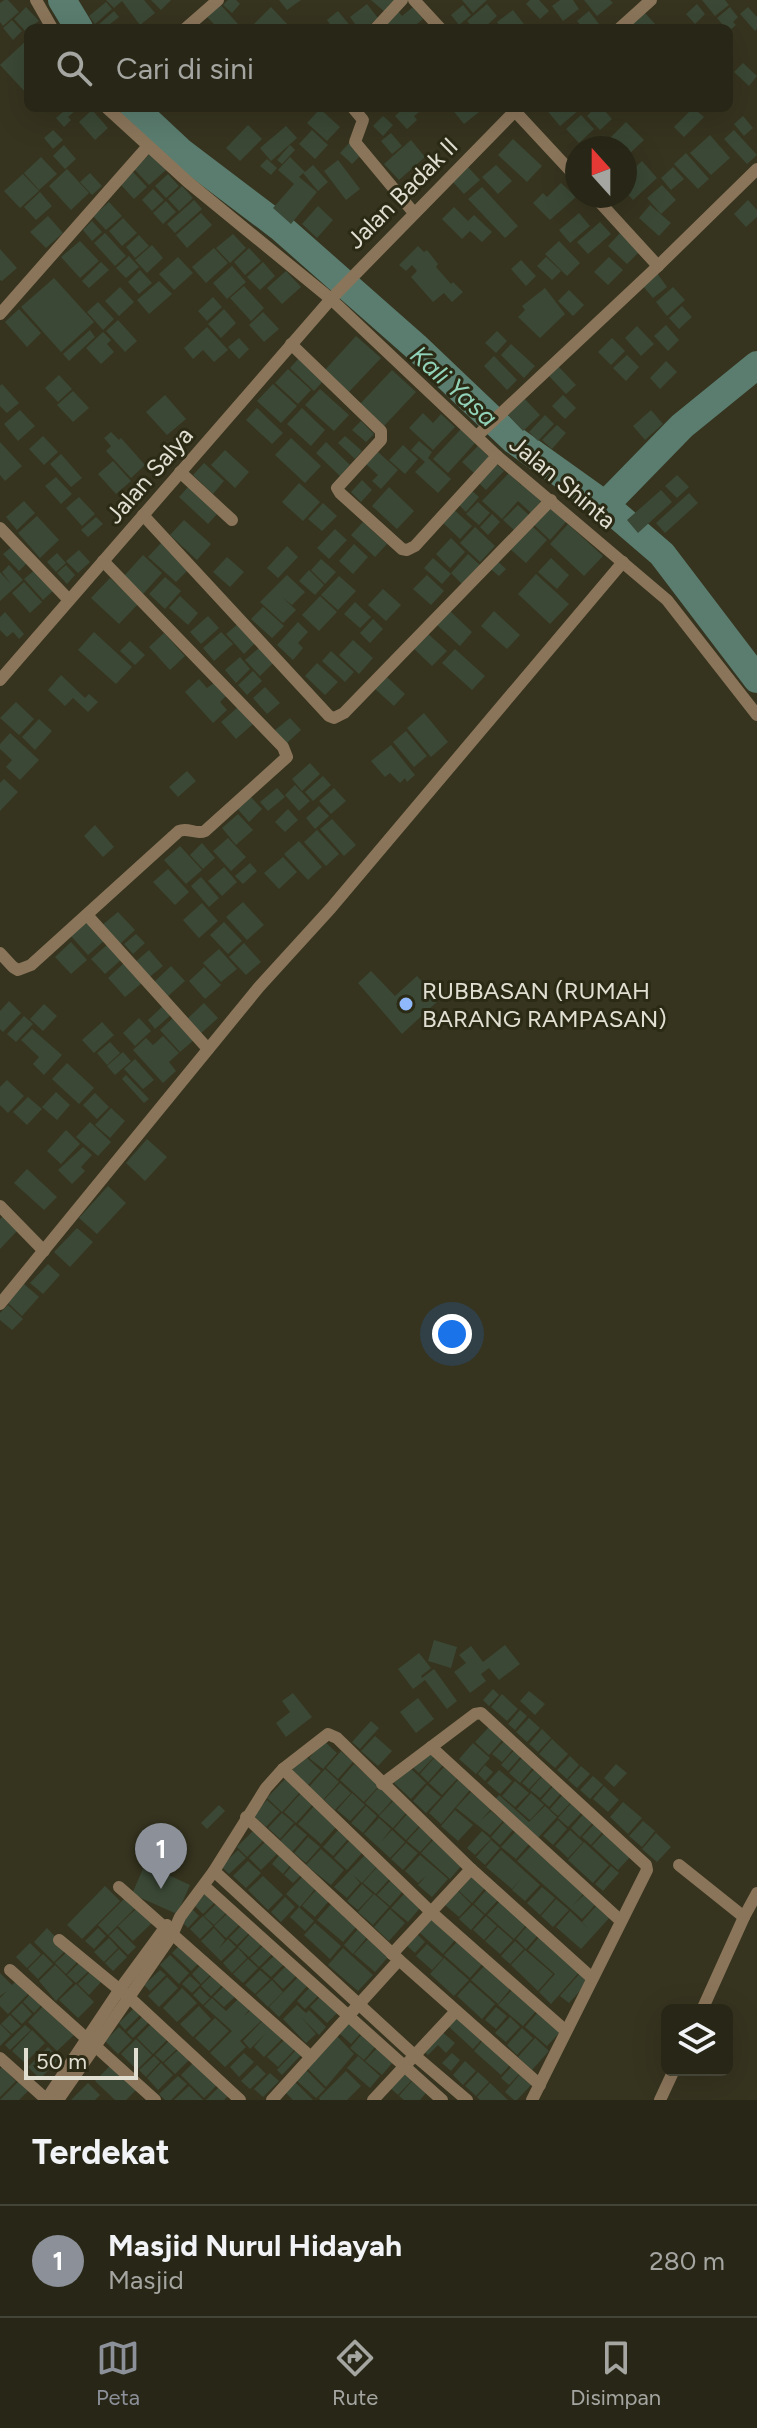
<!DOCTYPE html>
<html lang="id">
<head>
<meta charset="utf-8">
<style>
  body { margin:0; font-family:Figtree,sans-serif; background:#302f20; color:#f1f3f6 }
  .controls { position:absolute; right:24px; bottom:24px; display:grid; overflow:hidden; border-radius:12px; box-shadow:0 8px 32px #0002 }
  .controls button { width:72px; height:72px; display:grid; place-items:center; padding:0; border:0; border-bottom:2px solid #444436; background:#282717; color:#f1f3f6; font:40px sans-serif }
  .compass { position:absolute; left:565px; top:136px; width:72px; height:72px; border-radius:50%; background:#282717; box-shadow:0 8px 32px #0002; rotate:339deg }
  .scale { position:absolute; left:24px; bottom:20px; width:114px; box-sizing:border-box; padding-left:8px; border:4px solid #e0dfd2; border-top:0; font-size:22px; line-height:28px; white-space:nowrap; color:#e0dfd2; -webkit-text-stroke:6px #2b2a15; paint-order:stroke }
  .you { position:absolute; left:452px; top:1334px; width:28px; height:28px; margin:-20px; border:6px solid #fff; border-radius:50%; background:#1a73e8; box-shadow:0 0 0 12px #1a73e833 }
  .badge { display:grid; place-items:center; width:52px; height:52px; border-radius:50%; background:#8c9099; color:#fff; font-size:26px; font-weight:700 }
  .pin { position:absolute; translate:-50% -66px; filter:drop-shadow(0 2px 4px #0008) }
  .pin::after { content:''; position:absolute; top:42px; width:28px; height:24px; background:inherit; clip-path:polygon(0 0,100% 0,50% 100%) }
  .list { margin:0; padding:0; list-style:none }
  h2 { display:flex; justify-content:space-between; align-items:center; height:104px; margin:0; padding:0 32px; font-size:34px }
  h2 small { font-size:26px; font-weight:400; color:#a5a5a1 }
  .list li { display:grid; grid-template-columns:52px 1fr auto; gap:24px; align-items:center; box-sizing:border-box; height:112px; padding:0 32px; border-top:2px solid #444436 }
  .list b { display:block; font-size:30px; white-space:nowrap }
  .list p { margin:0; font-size:26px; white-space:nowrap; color:#a5a5a1 }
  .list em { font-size:26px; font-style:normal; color:#a5a5a1 }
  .icon { flex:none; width:44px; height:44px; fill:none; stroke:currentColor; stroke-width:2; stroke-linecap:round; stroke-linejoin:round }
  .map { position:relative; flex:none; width:757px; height:2100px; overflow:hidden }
  .search { position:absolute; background:#282717; box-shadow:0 8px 32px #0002; left:24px; right:24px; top:24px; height:88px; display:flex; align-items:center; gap:20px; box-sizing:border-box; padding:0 28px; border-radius:12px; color:#a5a5a1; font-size:30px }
  .sheet { height:216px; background:#282717 }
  nav { display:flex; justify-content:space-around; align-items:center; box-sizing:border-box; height:112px; border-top:2px solid #444436; background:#282717; font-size:22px; color:#a5a5a1 }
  nav a { display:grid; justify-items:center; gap:4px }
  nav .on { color:#8c9099 }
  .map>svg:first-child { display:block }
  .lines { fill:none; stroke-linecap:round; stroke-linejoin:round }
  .river { stroke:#5a7d6f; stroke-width:28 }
  .building { fill:#3b4835 }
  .street { stroke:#8a755a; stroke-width:12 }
  .poi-dot { fill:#90b8fd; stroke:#2b2a15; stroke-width:3 }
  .labels { text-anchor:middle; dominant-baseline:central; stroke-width:6; stroke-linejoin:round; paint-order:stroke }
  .street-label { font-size:24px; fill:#e0dfd2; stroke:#2b2a15 }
  .poi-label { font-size:24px; fill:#e0dfd2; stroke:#2b2a15; text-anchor:start }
  .water-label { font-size:26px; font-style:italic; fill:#91d2b8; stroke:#2b2a15 }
</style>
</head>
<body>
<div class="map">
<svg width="757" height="2100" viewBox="0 0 757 2100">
  <rect width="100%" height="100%" fill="#36341f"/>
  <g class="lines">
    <g class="river">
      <path d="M62,0l17,28"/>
      <path d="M134,108l47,44 99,75 135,119 99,94 91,65 57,49 95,125"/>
      <path d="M605,505l77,-79 75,-61"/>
    </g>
  </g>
  <g class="building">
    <path d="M4,0h4l11,12 -16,14 -3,-4v-19z"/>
    <path d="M106,0h38l11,13 -15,12 -18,-24 -8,7z"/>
    <path d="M151,0h20l-10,10z"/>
    <path d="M228,0h8l4,4 -8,9 -9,-8z"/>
    <path d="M279,0h22l-14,10z"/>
    <path d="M371,0h27l-12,13z"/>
    <path d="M462,0h25l-14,13z"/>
    <path d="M530,0h9l10,11 -9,8 -14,-15z"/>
    <path d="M560,0h13l6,9 -16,12 -11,-15z"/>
    <path d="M584,0h26l3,3 -16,13z"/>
    <path d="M702,0h23l4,5 -14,11z"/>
    <path d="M106,2l6,7 -17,15 -6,-8z"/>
    <path d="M220,4l18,20 -4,4h-16l-11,-11z"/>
    <path d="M367,4l11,14 -12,10h-8l-8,-11z"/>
    <path d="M487,4l10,12 -13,12h-11l-6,-7z"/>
    <path d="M697,4l8,10 -10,10 -9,-10z"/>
    <path d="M463,5l8,10 -12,10 -8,-10z"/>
    <path d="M26,7l13,14 -11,7 -2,4 -12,-13z"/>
    <path d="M271,7l17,18 -3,3h-27l-4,-4z"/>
    <path d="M413,7l10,12 -11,9h-22l-5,-6 13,-11 4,5z"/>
    <path d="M730,7l8,10 -5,5 3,3 -7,6v-3h-11l4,-4 -5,-6z"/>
    <path d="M748,7l9,10v12l-2,2 -15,-17z"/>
    <path d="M513,10l14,18h-26l-4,-6z"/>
    <path d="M114,11l5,6 -14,11h-7l-1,-2z"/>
    <path d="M338,11l14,17h-19l-6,-8z"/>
    <path d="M589,11l13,17h-19l-6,-7z"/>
    <path d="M645,13l11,12 -3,3h-18l-3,-3z"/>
    <path d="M12,20l10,11 -9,9 -10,-12z"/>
    <path d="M28,39v56l-28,-30z"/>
    <path d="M743,63l14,13 -8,10 -15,-14z"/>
    <path d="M62,108h12l2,2 -8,7 3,3 -7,7 -8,-9 8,-7z"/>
    <path d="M404,108h20l-10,8 3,4 -10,9 -12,-13z"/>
    <path d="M451,108h33l-20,16z"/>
    <path d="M545,108h32l2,2 -19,16z"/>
    <path d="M595,108h7l10,11 -12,11 -13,-14z"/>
    <path d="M693,108l11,9 -20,20 -10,-10z"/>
    <path d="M320,109l20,18 -13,14 -20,-18z"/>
    <path d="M92,110l16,18 -13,12 -16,-18z"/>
    <path d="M581,115l13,14 -15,14 -13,-14z"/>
    <path d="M383,116l10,9 -10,11 -10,-10z"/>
    <path d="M743,116l10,12 -9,8 -10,-12z"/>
    <path d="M626,122l18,18 -16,15 -3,-7h-4l-10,-11z"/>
    <path d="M248,125l14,14 -22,22 -14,-13z"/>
    <path d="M286,126l11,12 -26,23 -11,-13z"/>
    <path d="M53,130l10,10 -10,9 -9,-11z"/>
    <path d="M312,130l16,15 -13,14 -16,-15z"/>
    <path d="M734,130l23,25 -10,9 -23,-25z"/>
    <path d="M391,133l11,13 -10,8 -11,-13z"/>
    <path d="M710,135l20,23 -19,17 -21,-22z"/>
    <path d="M513,139l29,27 -15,16 -29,-27z"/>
    <path d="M411,140l14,17 -26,23 -15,-16z"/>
    <path d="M349,143l12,12 -9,9 -12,-11z"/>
    <path d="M64,145l12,14 -11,10 -12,-13z"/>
    <path d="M290,145l5,5 -13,14 -5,-4z"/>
    <path d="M686,153l23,26 -11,10 -24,-25z"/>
    <path d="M150,154l16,16 -17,15 -15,-16z"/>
    <path d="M41,157l16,17 -18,16 -15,-17z"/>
    <path d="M290,157l15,15 8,-7 15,17 -10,9 -15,-18 -4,4 18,15 -26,32 -18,-16 21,-24 -16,-14z"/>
    <path d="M267,159l10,9 -6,7 -11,-9z"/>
    <path d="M338,160l22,29 -14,11 -22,-29z"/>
    <path d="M642,161l15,17 -24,22 -8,-9v-14z"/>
    <path d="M496,165l16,16 -14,13 -16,-17z"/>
    <path d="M467,166l13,14 -16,14 -13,-14z"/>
    <path d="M673,167l11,12 -13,11 -10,-12z"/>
    <path d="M67,169l22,24 -18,17 -22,-24z"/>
    <path d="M133,172l14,15 -13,12 -14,-15z"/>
    <path d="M90,173l12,13 -10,9 -12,-13z"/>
    <path d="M23,174l16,17 -19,17 -16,-17z"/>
    <path d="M168,174l11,12 -13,12 -11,-12z"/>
    <path d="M561,183l15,14 -26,23 -17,-17 10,-10 4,4z"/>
    <path d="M662,185l14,15 -15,14 -14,-16z"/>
    <path d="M182,186l11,12 -14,13 -11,-12z"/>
    <path d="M482,187l36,39 -13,12 -37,-39z"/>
    <path d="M153,189l11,11 -12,11 -10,-11z"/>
    <path d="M40,192l12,14 -16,14 -12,-13z"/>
    <path d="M194,200l8,9 -27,24 -8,-9z"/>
    <path d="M748,200l9,10v7l-11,10 -12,-13z"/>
    <path d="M166,201l10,11 -13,12 -10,-11z"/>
    <path d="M109,202l13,14 -16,14 -13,-14z"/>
    <path d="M650,205l21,18 -12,13 -20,-18z"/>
    <path d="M318,206l15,14 -16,18 -15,-14z"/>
    <path d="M454,207l14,14 6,-6 18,17 -10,10 -12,-11 -8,8 -20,-20z"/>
    <path d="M201,213l11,12 -25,23 -11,-13z"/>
    <path d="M579,213l11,13 -20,17 -11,-13z"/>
    <path d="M48,216l15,17 -17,15 -16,-16z"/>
    <path d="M123,218l14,15 -15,13 -13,-15z"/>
    <path d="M92,221l10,11 -10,9 -9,-11z"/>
    <path d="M600,222l11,12 -23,20 -11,-12z"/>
    <path d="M105,233l21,23 -11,10 -21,-23z"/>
    <path d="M620,233l19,19 -12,12 -19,-18z"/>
    <path d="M233,234l13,14 -16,15 -14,-15z"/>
    <path d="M139,235l10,11 -14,12 -9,-11z"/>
    <path d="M80,241l19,20 -19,17 -19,-21z"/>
    <path d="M559,241l21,22 -13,13 -22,-22z"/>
    <path d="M152,245l11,13 -16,15 -12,-13z"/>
    <path d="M418,246l6,6 3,-2 11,14 -2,3 15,17 2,-2 10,10 -11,10 -8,-9 -11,9 -22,-25 6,-6 -5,-6 -6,6 -7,-6z"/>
    <path d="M214,248l14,15 -22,20 -14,-16z"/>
    <path d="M249,248l12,13 -16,14 -11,-13z"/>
    <path d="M0,249l17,19 -15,13 -2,-1z"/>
    <path d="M129,256l10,11 -13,11 -10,-10z"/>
    <path d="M178,257l15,16 -19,17 -15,-16z"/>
    <path d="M546,257l15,14 -9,9 -15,-14z"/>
    <path d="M609,257l14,13 -15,15 -14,-13z"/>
    <path d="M521,260l15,16 -10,10 -15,-17z"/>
    <path d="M101,262l8,8 -20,18 -7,-7z"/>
    <path d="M263,262l12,14 -15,14 -13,-13z"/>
    <path d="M232,266l14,16 -19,17 -14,-16z"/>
    <path d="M140,270l12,13 -13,11 -11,-12z"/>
    <path d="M286,271l15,16 -19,17 -15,-16z"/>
    <path d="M657,273l10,14 -14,11 -11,-13z"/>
    <path d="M54,278l40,44 -33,30 -40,-45z"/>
    <path d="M159,281l13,13 -23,20 -12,-14z"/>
    <path d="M244,286l20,22 -13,13 -21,-23z"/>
    <path d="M120,287l14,15 -15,14 -14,-15z"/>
    <path d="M673,287l12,13 -18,16 -11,-14z"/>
    <path d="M545,288l20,26 -25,24 -22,-21 7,-7 -3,-4z"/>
    <path d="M569,290l15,15 -11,11 -15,-15z"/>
    <path d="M213,297l9,10 -15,14 -9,-10z"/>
    <path d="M98,302l16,17 -11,11 -16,-18z"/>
    <path d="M682,306l10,11 -13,12 -10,-11z"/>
    <path d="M19,309l22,24 -14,14 -22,-25z"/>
    <path d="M224,309l12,14 -15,15 -13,-14z"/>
    <path d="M263,312l16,17 -15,13 -15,-17z"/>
    <path d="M118,320l19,21 -12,11 -19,-21z"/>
    <path d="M666,325l13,15 -11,11 -14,-15z"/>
    <path d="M637,326l17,18 -13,12 -16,-18z"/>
    <path d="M207,327l21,23 -14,12 -11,-12 -10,9 -9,-11z"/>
    <path d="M90,330l5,7 -26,24 -6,-7z"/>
    <path d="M497,331l10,10 -11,12 -11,-10z"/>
    <path d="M103,332l8,8 -4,4 7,8 -13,12 -15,-16z"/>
    <path d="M356,336l25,22 -33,35 -24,-22z"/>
    <path d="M239,338l10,11 -10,10 -11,-12z"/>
    <path d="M612,338l13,13 -14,14 -13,-13z"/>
    <path d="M511,344l24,22 -11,12 -23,-23z"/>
    <path d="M627,355l12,12 -13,14 -13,-13z"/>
    <path d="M494,356l23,24 -10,10 -23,-24z"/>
    <path d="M300,357l24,23 -10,11 -24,-23z"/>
    <path d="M666,361l11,11 -17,17 -10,-11z"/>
    <path d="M558,366l18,19 -10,9 -18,-19z"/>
    <path d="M288,369l23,21 -13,14 -23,-21z"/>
    <path d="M392,370l24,22 -32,34 -24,-22z"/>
    <path d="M59,375l13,14 -14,13 -13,-14z"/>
    <path d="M2,384l17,19 -12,10 -7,-7v-20z"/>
    <path d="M273,384l24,22 -16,17 -24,-22z"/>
    <path d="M320,389l29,26 -15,16 -29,-26z"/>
    <path d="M73,391l16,17 -16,14 -16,-17z"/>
    <path d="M165,395l21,24 -19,16 -21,-23z"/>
    <path d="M563,395l13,13 -11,11 -13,-13z"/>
    <path d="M522,396l18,19 -17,16 -18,-19z"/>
    <path d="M257,408l26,25 -11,11 -26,-24z"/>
    <path d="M302,408l23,22 -14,16 -24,-22z"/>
    <path d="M20,410l15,16 -17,15 -14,-17z"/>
    <path d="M651,410l12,14 -18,16 -12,-14z"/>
    <path d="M423,413l10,10 8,-9 14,13 -22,23 -24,-22z"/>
    <path d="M545,415l9,9 -16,17 -9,-9z"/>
    <path d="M361,421l13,13 -8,8 -14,-12z"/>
    <path d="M557,425l9,8 -14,16 -10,-9z"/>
    <path d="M461,429l15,13 -28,31 -15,-14z"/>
    <path d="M111,432l8,8 2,-2 24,27 -14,13 -25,-27 5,-5 -7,-8z"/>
    <path d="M43,436l15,16 -14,13 -15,-16z"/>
    <path d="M345,436l17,15 -7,8 -17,-16z"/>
    <path d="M291,438l30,28 -16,17 -30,-28z"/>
    <path d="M419,441l13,11 -4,6 23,21 -13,14 -23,-21 10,-10 -14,-12z"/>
    <path d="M0,442l22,24 -17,15 -5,-6z"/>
    <path d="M326,442l24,23 -10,11 -24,-23z"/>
    <path d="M403,445l15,14 -13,15 -16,-14z"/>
    <path d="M478,446l12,12 -15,16 -13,-12z"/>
    <path d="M225,450l24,22 -14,16 -24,-23z"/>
    <path d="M378,452l20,18 -17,19 -9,-8 6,-6 -12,-11z"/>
    <path d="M61,454l21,24 -11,9 -21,-23z"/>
    <path d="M113,461l18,20 -15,13 -18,-20z"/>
    <path d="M494,462l10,9 -18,19 -9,-9z"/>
    <path d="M204,463l20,18 -11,13 -20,-19z"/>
    <path d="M509,473l12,12 4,-4 19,17 -13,15 -13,-12 -16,18 -20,-18z"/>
    <path d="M677,475l12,12 -12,11 -12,-12z"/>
    <path d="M56,477l16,17 -11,10 -16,-18z"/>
    <path d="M362,480l10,10 -11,12 -10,-10z"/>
    <path d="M299,483l21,19 -17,19 -21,-19z"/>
    <path d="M189,486l29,27 -10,11 -29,-27z"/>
    <path d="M389,487l25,24 -17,18 -25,-23z"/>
    <path d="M470,489l9,8 -13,15 -9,-9z"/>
    <path d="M661,490l11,12 -34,31 -11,-13z"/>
    <path d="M689,493l9,10 -33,30 -9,-10z"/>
    <path d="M79,497l16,17 -13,12 -16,-18z"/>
    <path d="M24,501l11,12 -18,17 -11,-13z"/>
    <path d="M478,502l12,11 -11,12 -13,-11z"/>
    <path d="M323,503l14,13 -15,15 -14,-12z"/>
    <path d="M549,504l18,17 -17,19 -18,-17z"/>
    <path d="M518,505l11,10 -14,16 -12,-11z"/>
    <path d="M452,508l20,18 -12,13 -20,-19z"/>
    <path d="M492,514l8,8 -12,13 -8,-8z"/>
    <path d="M37,516l22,24 -19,18 -22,-25z"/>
    <path d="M96,517l7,7 -15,13 -7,-7z"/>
    <path d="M184,520l27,24 -14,16 -27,-25z"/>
    <path d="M363,522l24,22 -12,13 -24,-22z"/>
    <path d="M568,524l35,32 -19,20 -34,-32z"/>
    <path d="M531,525l16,15 -21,23 -17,-15z"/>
    <path d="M475,527l20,19 -15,16 -20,-19z"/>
    <path d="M335,529l12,11 -18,19 -12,-11z"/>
    <path d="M451,538l14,14 -15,16 -14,-14z"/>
    <path d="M162,542l28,26 -14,14 -28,-25z"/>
    <path d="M354,544l14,13 -15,17 -14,-13z"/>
    <path d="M14,545l15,16 -10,10 -16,-17z"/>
    <path d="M287,546l11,11 -20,21 -11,-10z"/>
    <path d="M79,550l11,12 -12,11 -12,-12z"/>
    <path d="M57,553l9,10 -10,9 -9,-10z"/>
    <path d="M468,554l12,11 -18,19 -11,-11z"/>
    <path d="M143,555l19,18 -19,21 -19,-18z"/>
    <path d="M227,557l17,15 -14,15 -17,-15z"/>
    <path d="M433,558l18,16 -9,10 -18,-16z"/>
    <path d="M551,558l18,17 -12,14 -19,-17z"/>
    <path d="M321,559l15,13 -11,12 -14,-14z"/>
    <path d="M495,559l11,10 -7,7 -11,-9z"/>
    <path d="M9,565l14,15 -23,21v-29l11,12 -9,-12z"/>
    <path d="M66,565l9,10 -8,9 -10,-11z"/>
    <path d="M36,569l19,20 -12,11 -19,-21z"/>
    <path d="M309,570l15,15 -9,10 -16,-14z"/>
    <path d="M536,574l33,30 -19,20 -32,-30z"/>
    <path d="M287,575l18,17 -13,13 -10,-8 14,13 -13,13 -23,-21z"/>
    <path d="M427,575l17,16 -13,14 -18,-16z"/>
    <path d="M339,576l17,15 -18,19 -17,-15z"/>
    <path d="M165,577l16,14 -16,18 -16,-15z"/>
    <path d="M110,578l28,26 -19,20 -28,-26z"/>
    <path d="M24,582l18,20 -12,11 -18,-20z"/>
    <path d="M383,589l18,16 -15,16 -18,-16z"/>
    <path d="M180,596l18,17 -10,12 -19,-17z"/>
    <path d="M320,596l17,16 -18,19 -17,-16z"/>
    <path d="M355,602l16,15 -11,11 -16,-14z"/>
    <path d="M263,607l21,19 -12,12 -21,-19z"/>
    <path d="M450,611l22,21 -12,14 -23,-21z"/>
    <path d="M494,611l26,24 -13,14 -26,-23z"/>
    <path d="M5,612l19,22 -5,5 -6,-7 -6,5 -7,-7v-13z"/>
    <path d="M208,616l11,12 -18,16 -11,-12z"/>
    <path d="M373,619l10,10 -13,14 -10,-10z"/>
    <path d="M298,622l10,10 -10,11 5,5 -10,12 -16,-15z"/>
    <path d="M239,623l17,19 -12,12 -18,-20z"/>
    <path d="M94,632l38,35 -16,17 -38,-34z"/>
    <path d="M221,632l12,12 -19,17 -11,-13z"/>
    <path d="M426,632l21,19 -15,15 -20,-19z"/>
    <path d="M164,633l21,23 -15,14 -21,-23z"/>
    <path d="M353,640l20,18 -14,16 -20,-19z"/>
    <path d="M130,641l15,14 -10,10 -15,-14z"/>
    <path d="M260,647l14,15 -14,14 -15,-16z"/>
    <path d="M455,649l30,27 -13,14 -30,-27z"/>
    <path d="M331,651l23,21 -9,10 -23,-21z"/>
    <path d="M240,657l10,12 -14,14 -11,-13z"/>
    <path d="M317,663l21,19 -13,13 -20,-19z"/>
    <path d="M253,671l9,10 -15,14 -9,-10z"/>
    <path d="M61,675l24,23 4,-4 9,8 -10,10 -15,-14 -8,8 -17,-16z"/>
    <path d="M387,677l18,17 -11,12 -19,-17z"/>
    <path d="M199,679l8,9 7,-5 12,13 -6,6 7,8 -14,13 -28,-31z"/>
    <path d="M265,687l15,16 -13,11 -14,-16z"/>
    <path d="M16,702l18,17 -15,16 -19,-17z"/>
    <path d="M238,707l15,17 -17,15 -15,-17z"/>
    <path d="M424,713l24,29 -17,15 -24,-29z"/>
    <path d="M290,718l11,12 -15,14 -12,-13z"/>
    <path d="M39,719l13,12 -17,19 -13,-13z"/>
    <path d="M406,731l21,25 -13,11 -21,-25z"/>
    <path d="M10,733l29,27 -19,20 -14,-13 6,-7 -12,-11v-5z"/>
    <path d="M391,745l24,30 -8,7 -2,-4 -5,5 -10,-10 -5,4 -14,-16z"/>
    <path d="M310,763l10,11 -18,17 -10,-12z"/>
    <path d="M187,771l9,10 -18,16 -9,-10z"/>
    <path d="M323,776l8,9 -18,16 -8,-9z"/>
    <path d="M4,779l14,13 -18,19v-28z"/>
    <path d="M295,785l15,16 -11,10 -14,-16z"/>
    <path d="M277,788l8,9 -17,14 -8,-9z"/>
    <path d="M334,788l12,13 -15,13 -12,-13z"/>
    <path d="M249,795l13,14 -13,13 -13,-15z"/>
    <path d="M319,806l10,10 -14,13 -9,-11z"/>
    <path d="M288,809l10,11 -13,12 -10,-10z"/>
    <path d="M238,814l15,16 -17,15 -14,-17z"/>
    <path d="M332,819l24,26 -12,11 -24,-27z"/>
    <path d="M95,825l19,22 -11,10 -19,-21z"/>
    <path d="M317,830l22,24 -13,12 -22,-24z"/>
    <path d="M228,838l18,19 -15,14 -18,-20z"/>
    <path d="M299,841l23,26 -14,13 -24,-26z"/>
    <path d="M202,843l13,15 -12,11 -13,-14z"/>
    <path d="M180,846l22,24 -16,14 -22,-24z"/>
    <path d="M283,857l14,15 -18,17 -15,-16z"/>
    <path d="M250,863l7,8 -14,13 -8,-8z"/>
    <path d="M224,867l13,15 -15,14 -14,-15z"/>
    <path d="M168,869l21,23 -14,13 -22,-23z"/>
    <path d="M201,877l18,21 -10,9 -18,-21z"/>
    <path d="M243,902l21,23 -17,15 -21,-23z"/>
    <path d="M202,903l16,18 -19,17 -16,-18z"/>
    <path d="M118,912l17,18 -16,15 -18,-19z"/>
    <path d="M88,921l17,19 -17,15 -17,-19z"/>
    <path d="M224,922l18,19 -14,13 -18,-19z"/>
    <path d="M136,934l9,9 -12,11 -9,-10z"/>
    <path d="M71,942l16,18 -16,14 -16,-17z"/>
    <path d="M244,943l17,19 -15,13 -17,-18z"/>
    <path d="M108,944l14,15 -17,15 -14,-15z"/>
    <path d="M219,949l18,20 -16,13 -18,-19z"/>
    <path d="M149,950l14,16 -16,13 -14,-15z"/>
    <path d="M124,963l18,20 -17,14 -17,-19z"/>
    <path d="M171,966l14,15 -18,16 -14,-14z"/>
    <path d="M204,967l17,18 -16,14 -16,-18z"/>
    <path d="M371,971l24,25 22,-20 22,24 -37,34 -44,-51z"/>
    <path d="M9,1001l12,12 -18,19 -3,-3v-18z"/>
    <path d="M204,1003l14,15 -19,17 -13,-15z"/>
    <path d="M44,1004l13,12 -14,15 -13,-12z"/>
    <path d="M164,1005l8,9 -17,15 -7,-9z"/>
    <path d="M24,1016l9,8 -17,18 -9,-8z"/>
    <path d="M174,1017l21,22 -15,13 -20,-22z"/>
    <path d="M139,1018l12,13 -16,15 -12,-13z"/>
    <path d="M102,1022l12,13 -20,18 -12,-13z"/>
    <path d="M32,1029l30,26 -18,20 -11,-11 6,-7 -18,-17z"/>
    <path d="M163,1036l16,17 -10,9 7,9 -13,12 -30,-33 13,-12 7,7z"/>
    <path d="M110,1042l10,11 -13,12 -10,-12z"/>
    <path d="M123,1052l8,9 -16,14 -8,-9z"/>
    <path d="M135,1059l19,21 -11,9 -19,-20z"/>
    <path d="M67,1063l27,25 -15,16 -27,-25z"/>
    <path d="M126,1075l23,24 -5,4 -22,-24z"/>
    <path d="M7,1080l17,16 -16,17 -8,-8v-18z"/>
    <path d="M56,1092l14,13 -13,15 -15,-13z"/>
    <path d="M95,1093l14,14 -12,12 -14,-14z"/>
    <path d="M28,1097l14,12 -15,16 -14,-13z"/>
    <path d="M111,1108l14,13 -15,17 -15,-13z"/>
    <path d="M90,1122l21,20 -13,14 -22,-19z"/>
    <path d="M66,1130l14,14 -19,20 -14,-13z"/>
    <path d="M147,1139l20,18 -22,24 -19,-18z"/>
    <path d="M83,1147l9,8 -11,12 4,4 -13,13 -14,-14z"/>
    <path d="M27,1169l30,28 -13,13 -30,-27z"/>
    <path d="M108,1186l18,17 -29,31 -18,-16z"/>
    <path d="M3,1216l16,13 -19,20v-30z"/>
    <path d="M77,1228l16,14 -23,25 -16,-15z"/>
    <path d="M48,1264l12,11 -17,19 -13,-11z"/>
    <path d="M24,1284l15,13 -17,19 -15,-14z"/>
    <path d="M8,1305l15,14 -11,11 -12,-10v-7z"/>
    <path d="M434,1640l23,7 -6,21 -23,-7z"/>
    <path d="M505,1645l15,19 -21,16 -10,-12 -8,6 5,7 -16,12 -16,-21 12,-9 -7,-8 12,-9 12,16z"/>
    <path d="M419,1653l12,15 -10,8 1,2 12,-9 23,32 -10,8 -22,-29 -12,9 -15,-20z"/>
    <path d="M493,1689l6,6 -10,11 -6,-6z"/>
    <path d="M529,1691l16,13 -10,11 -15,-14z"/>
    <path d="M293,1693l19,24 -26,20 -10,-14 14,-11 -8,-11z"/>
    <path d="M502,1694l16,15 -11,12 -16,-14z"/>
    <path d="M418,1698l16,21 -18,14 -16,-21z"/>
    <path d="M520,1710l7,6 -12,14 -7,-6z"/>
    <path d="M529,1718l11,10 -13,14 -11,-10z"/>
    <path d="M371,1721l8,7 -19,21 -8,-7z"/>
    <path d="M490,1726l14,12 -15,17 -14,-13z"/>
    <path d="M542,1729l9,9 -13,14 -9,-8z"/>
    <path d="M375,1736l17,15 -14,15 -17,-15z"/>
    <path d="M506,1739l9,8 -13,15 -10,-8z"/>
    <path d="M552,1739l16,15 -13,14 -16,-14z"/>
    <path d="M324,1741l13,12 -14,16 -14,-11z"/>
    <path d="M473,1743l17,15 -14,16 -17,-15z"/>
    <path d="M516,1748l7,6 -15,17 -7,-6z"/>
    <path d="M341,1751l12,11 -15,17 -12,-11z"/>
    <path d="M427,1751l7,6 -15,16 -7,-6z"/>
    <path d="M525,1754l11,10 -16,19 -11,-10z"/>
    <path d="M305,1756l16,15 -13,14 -17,-14z"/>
    <path d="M570,1756l9,9 -12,14 -10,-9z"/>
    <path d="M434,1758l9,7 -15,17 -8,-8z"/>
    <path d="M354,1764l25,22 -15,16 -24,-22z"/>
    <path d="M616,1764l11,9 -13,14 -10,-9z"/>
    <path d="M485,1765l8,7 -8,9 -7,-7z"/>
    <path d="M537,1766l8,6 -16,17 -7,-6z"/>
    <path d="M581,1766l9,8 -13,14 -9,-8z"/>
    <path d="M409,1767l17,16 -15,16 -17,-16z"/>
    <path d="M444,1767l13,12 -15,16 -13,-12z"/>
    <path d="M325,1769l14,13 -17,19 -14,-13z"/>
    <path d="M499,1770l13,11 -12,13 -13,-11z"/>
    <path d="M545,1773l10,9 -15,16 -10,-8z"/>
    <path d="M593,1776l10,9 -13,14 -10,-9z"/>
    <path d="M285,1779l15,13 -18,20 -15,-14z"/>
    <path d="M458,1780l12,10 -29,34 -12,-11z"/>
    <path d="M515,1781l14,12 -14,14 -13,-11z"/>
    <path d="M340,1783l11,10 -16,17 -11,-10z"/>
    <path d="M556,1783l8,7 -15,17 -8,-7z"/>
    <path d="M427,1785l14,12 -15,16 -13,-12z"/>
    <path d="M604,1786l15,14 -11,12 -15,-13z"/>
    <path d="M379,1787l14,12 -14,16 -14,-12z"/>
    <path d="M471,1792l20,17 -11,12 11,-10 12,10 -13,14 -34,-27z"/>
    <path d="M565,1792l9,7 -16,17 -8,-7z"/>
    <path d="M301,1793l12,11 -17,19 -12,-11z"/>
    <path d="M352,1793l13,12 -15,16 -13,-11z"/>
    <path d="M531,1793l13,12 -14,15 -13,-11z"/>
    <path d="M499,1795l30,27 16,-16 12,11 -21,23 -43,-38z"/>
    <path d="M267,1800l13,12 -14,15 -13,-12z"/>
    <path d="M574,1800l11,9 -17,18 -10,-9z"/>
    <path d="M393,1801l13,12 -13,15 -14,-12z"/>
    <path d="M623,1802l19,16 -14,16 -18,-17z"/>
    <path d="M219,1805l6,6 -18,18 -6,-6z"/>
    <path d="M315,1805l23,20 -17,19 -23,-20z"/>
    <path d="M366,1806l11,10 -14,17 -12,-10z"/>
    <path d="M455,1810l18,15 -15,16 -17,-15z"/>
    <path d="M586,1811l10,8 -16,18 -9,-9z"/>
    <path d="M282,1813l12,10 -14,16 -12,-11z"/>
    <path d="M407,1814l12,12 -13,14 -12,-11z"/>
    <path d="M379,1818l12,11 -10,13 11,-12 13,12 -15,16 -26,-24z"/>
    <path d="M558,1820l9,9 -14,16 -10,-9z"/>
    <path d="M505,1821l9,8 -14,16 -9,-8z"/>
    <path d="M597,1821l9,7 -15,17 -9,-8z"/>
    <path d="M643,1821l12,10 -13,16 -13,-11z"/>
    <path d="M295,1825l12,10 -15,17 -12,-11z"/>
    <path d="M420,1827l13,11 -13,14 -13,-11z"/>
    <path d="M339,1829l10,9 -16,18 -10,-9z"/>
    <path d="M254,1830l10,10 -17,17 -10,-10z"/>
    <path d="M570,1830l13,12 -15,16 -13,-12z"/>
    <path d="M607,1830l24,26 -13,14 -26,-24z"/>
    <path d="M482,1831l9,8 -16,16 -8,-7z"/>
    <path d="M516,1831l14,12 -14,16 -15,-12z"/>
    <path d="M656,1833l15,14 -14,15 -15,-13z"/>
    <path d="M308,1837l12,10 -14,16 -12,-10z"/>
    <path d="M434,1839l28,26 -12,14 -29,-26z"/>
    <path d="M491,1840l9,8 -15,17 -9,-8z"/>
    <path d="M349,1841l13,12 -15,17 -13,-12z"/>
    <path d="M265,1842l12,12 -16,16 -12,-12z"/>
    <path d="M584,1842l25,23 -16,18 -25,-23z"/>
    <path d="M406,1843l12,10 -15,17 -12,-11z"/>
    <path d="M532,1845l52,48 -11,12 12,-11 11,10 -14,15 -65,-58z"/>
    <path d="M321,1849l23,21 -13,15 -25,-20z"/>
    <path d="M238,1850l8,8 -17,16 -8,-8z"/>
    <path d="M501,1850l39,35 -15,16 -13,-11 10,-13 -10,12 -26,-22z"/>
    <path d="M280,1854l11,10 -8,10 -11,-10z"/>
    <path d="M366,1854l12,11 -16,18 -8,-7 6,7 -13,15 -13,-11z"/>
    <path d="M420,1855l28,24 -16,18 -14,-12 8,-9 -8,7 -13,-12z"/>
    <path d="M248,1861l13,12 -15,15 -13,-12z"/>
    <path d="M145,1864l45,21 -13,29 -45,-20z"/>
    <path d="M378,1866l13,11 -15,17 -13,-11z"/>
    <path d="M611,1866l8,7 -16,18 -8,-7z"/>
    <path d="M291,1867l10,8 -8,8 -9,-8z"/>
    <path d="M473,1875l13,12 -14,16 -13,-12z"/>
    <path d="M263,1876l20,19 -15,15 -20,-20z"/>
    <path d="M302,1877l13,12 -15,18 -14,-13z"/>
    <path d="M392,1879l12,11 -14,16 -13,-11z"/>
    <path d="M362,1884l11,10 -15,16 -11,-9z"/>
    <path d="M105,1886l15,15 -38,38 -15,-14z"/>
    <path d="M542,1887l13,11 -15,17 -13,-12z"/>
    <path d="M488,1888l12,10 -15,16 -11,-10z"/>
    <path d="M316,1890l13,11 -14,16 -13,-11z"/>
    <path d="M458,1891l13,13 -12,13 -14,-12z"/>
    <path d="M207,1892l9,9 -13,13 -9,-9z"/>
    <path d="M374,1894l15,13 -16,18 -15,-13z"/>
    <path d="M404,1894l16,14 -12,14 -17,-14z"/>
    <path d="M285,1897l10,10 -14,15 -10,-10z"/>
    <path d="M125,1898l10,10 -27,27 -10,-10z"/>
    <path d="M556,1899l13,11 -16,17 -12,-11z"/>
    <path d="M501,1900l27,23 -14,16 -27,-24z"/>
    <path d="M218,1902l9,10 -13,13 -10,-9z"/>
    <path d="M331,1904l26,22 -14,16 -26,-22z"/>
    <path d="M473,1905l11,10 -13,15 -12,-11z"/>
    <path d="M597,1905l14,11 -30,33 -25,-22 14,-16 22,21 -10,-10z"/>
    <path d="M138,1907l15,15 -20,19 -15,-15z"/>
    <path d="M299,1907l15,14 -9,10 -15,-14z"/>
    <path d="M191,1908l8,8 -11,12 -8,-8z"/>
    <path d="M390,1909l15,14 -16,18 -15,-14z"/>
    <path d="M229,1912l12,11 -15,15 -12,-12z"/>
    <path d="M203,1916l10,10 -13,13 -10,-10z"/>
    <path d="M486,1916l11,10 -13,14 -11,-10z"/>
    <path d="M432,1918l24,21 -13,15 -24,-22z"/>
    <path d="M315,1923l26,23 -11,13 -26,-24z"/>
    <path d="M243,1924l8,7 -14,14 -8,-7z"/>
    <path d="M529,1924l10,10 -13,15 -10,-10z"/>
    <path d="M498,1927l15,13 -13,14 -15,-13z"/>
    <path d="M47,1928l20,21 -13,13 -20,-20z"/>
    <path d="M98,1928l8,8 -12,13 -9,-8z"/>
    <path d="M117,1928l19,19 -8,8 -19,-19z"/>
    <path d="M214,1928l11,12 -6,8 9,-9 8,8 -15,14 -20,-20z"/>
    <path d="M359,1928l9,8 -15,18 -9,-9z"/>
    <path d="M252,1932l11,11 -14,14 -11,-10z"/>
    <path d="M415,1932l10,10 -10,11 -10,-9z"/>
    <path d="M541,1935l40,35 -30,34 -12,-12 16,-18 -27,-24z"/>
    <path d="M109,1938l9,10 -14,14 -10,-10z"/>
    <path d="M368,1939l21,17 -14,16 -21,-18z"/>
    <path d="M459,1940l25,22 -14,16 -26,-23z"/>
    <path d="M515,1941l9,8 -14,15 -9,-8z"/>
    <path d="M30,1943l11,11 -14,14 -11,-11z"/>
    <path d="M181,1944l19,18 -9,9 -19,-18z"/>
    <path d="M265,1944l9,8 -15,15 -9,-9z"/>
    <path d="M427,1944l16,14 -11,12 -16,-14z"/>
    <path d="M238,1948l9,10 -15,15 -9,-10z"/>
    <path d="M343,1948l30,27 -15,16 -30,-26z"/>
    <path d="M119,1949l8,8 -14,14 -8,-8z"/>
    <path d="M69,1950l10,10 -13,14 -11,-11z"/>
    <path d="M525,1950l28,24 -15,17 -27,-26z"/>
    <path d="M43,1954l10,10 -15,15 -10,-10z"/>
    <path d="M276,1954l9,9 -14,14 -10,-9z"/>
    <path d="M170,1955l19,18 -10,11 -19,-19z"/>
    <path d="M444,1958l25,22 -15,16 -24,-22z"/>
    <path d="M248,1959l10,9 -15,15 -10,-9z"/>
    <path d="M81,1961l9,9 -14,13 -9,-8z"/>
    <path d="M203,1963l9,10 -11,11 -9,-10z"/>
    <path d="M486,1964l26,23 -14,17 -27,-24z"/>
    <path d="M55,1965l18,18 -17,18 -17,-20z"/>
    <path d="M287,1965l10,10 -14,14 -10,-10z"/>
    <path d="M160,1970l6,5 -16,16 -6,-6z"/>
    <path d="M260,1970l10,9 -15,15 -10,-9z"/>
    <path d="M91,1971l11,10 -13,14 -11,-11z"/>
    <path d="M581,1972l9,8 -21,23 -9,-7z"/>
    <path d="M0,1973l12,12 6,-6 12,13 -22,22 -8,-8v-8l7,-7 -7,5z"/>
    <path d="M214,1973l10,10 -13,13 -10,-10z"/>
    <path d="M300,1975l9,9 -30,33 -10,-10z"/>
    <path d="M190,1976l10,9 -8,8 -10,-9z"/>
    <path d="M167,1977l11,11 -19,19 -11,-11z"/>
    <path d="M272,1980l11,12 -15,15 -12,-12z"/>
    <path d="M470,1982l25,22 -13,15 -25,-23z"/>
    <path d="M76,1984l18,18 -16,16 -19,-18z"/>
    <path d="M225,1985l11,11 -12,11 -11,-10z"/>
    <path d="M311,1986l9,8 -15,15 -8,-8z"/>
    <path d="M182,1988l15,15 -20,19 -14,-14z"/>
    <path d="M200,1988l10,10 -7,7 -10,-10z"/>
    <path d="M513,1989l24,21 -14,16 -25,-21z"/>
    <path d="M32,1992l11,11 -9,10 -11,-11z"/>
    <path d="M321,1996l17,16 -11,11 -17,-16z"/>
    <path d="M212,1998l14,13 13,-13 11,11 -6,7 8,-7 10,11 -22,21 6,6 -21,20 -15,-14 22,-22 -28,-25z"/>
    <path d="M22,2003l10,11 -10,10 -11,-10z"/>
    <path d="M44,2005l30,30 -17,16 -29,-29z"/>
    <path d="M297,2005l9,8 3,-3 17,17 -7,8 -18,-18 15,17 -10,9 -23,-24z"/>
    <path d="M199,2006l12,13 -18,18 -13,-13z"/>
    <path d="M496,2007l11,9 -11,13 -11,-9z"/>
    <path d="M134,2008l6,7 -15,15 -6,-7z"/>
    <path d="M539,2011l22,20 -14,15 -22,-19z"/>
    <path d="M10,2015l11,11 -9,8 -11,-10z"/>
    <path d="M143,2016l6,6 -16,16 -6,-6z"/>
    <path d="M457,2016l26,22 -10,11 -25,-23z"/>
    <path d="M510,2017l10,10 -14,15 -11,-9z"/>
    <path d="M215,2018l14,13 -20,20 -14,-13z"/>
    <path d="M263,2020l20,18 -19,19 -10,-10 12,-14 -16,16 -7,-8z"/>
    <path d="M152,2023l16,16 -15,15 -16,-16z"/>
    <path d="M348,2023l12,11 -9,10 -12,-11z"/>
    <path d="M0,2024l11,11 -11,11z"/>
    <path d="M25,2025l6,5 -21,20 -5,-5z"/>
    <path d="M119,2027l13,13 -14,14 -13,-13z"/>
    <path d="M522,2028l11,10 -16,17 -10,-10z"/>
    <path d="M32,2030l13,13 -20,20 -13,-12z"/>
    <path d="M440,2030l15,13 -9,10 -8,-8 -10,10 -6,-6z"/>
    <path d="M362,2034l14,12 -12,14 -14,-12z"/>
    <path d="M336,2035l18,19 -28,33 -19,-19z"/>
    <path d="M535,2038l14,13 -17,19 -14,-13z"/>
    <path d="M136,2039l16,16 -15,15 -16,-16z"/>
    <path d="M285,2039l10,10 -17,18 -11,-10z"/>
    <path d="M483,2040l28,24 -10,11 -27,-24z"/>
    <path d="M169,2041l8,8 -14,13 -8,-7z"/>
    <path d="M48,2047l12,11 -20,21 -12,-12z"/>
    <path d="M377,2048l16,14 -11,13 -17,-14z"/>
    <path d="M178,2050l11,10 -14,14 -11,-11z"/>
    <path d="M296,2050l5,5 -19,20 -5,-5z"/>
    <path d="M244,2053l10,9 -15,15 -9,-10z"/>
    <path d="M452,2053l8,7 -9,11 -9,-8z"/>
    <path d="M154,2056l6,6 -14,15 -7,-7z"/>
    <path d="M358,2056l22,20 -10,12 -23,-20z"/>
    <path d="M465,2061l11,10 -13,14 -10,-10z"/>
    <path d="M194,2062l23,23 -13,13 -23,-23z"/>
    <path d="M161,2063l12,12 -15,15 -11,-12z"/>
    <path d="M111,2065l25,25 -10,10h-11l-20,-19z"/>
    <path d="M257,2065l9,9 -16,15 -9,-8z"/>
    <path d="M512,2066l8,7 -11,12 -8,-7z"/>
    <path d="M2,2067l14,14 -16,16v-28z"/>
    <path d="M306,2070l19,19 -9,9 -20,-18z"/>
    <path d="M403,2070l10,9 -15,16 -10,-9z"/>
    <path d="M346,2071l15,15 -14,14h-27l-1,-2z"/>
    <path d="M478,2072l11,10 -13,14 -11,-10z"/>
    <path d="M270,2073l9,8 -16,16 -9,-8z"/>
    <path d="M521,2073l12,10 -16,17h-3l-9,-8z"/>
    <path d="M178,2076l9,8 -16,16h-6l-6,-6z"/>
    <path d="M20,2080l10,9 -11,11h-19z"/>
    <path d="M412,2081l14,12 -6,7h-16l-5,-4z"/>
    <path d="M295,2082l18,18h-20l-8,-8z"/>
    <path d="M88,2083l12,12 -5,5h-24z"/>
    <path d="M490,2083l18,17h-28l-3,-3z"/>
    <path d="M189,2086l14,14h-29z"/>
    <path d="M219,2087l9,9 -4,4h-18z"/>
  </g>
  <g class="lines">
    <g class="street">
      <path d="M36,0l16,28"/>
      <path d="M414,0l26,28"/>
      <path d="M186,28l32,-28"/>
      <path d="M376,28l26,-28"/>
      <path d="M620,28l31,-28"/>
      <path d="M107,108l81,74 143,117 166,157 170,144 90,115"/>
      <path d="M353,108l10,12 -8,22 59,71"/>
      <path d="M512,108l65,70"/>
      <path d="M594,196l64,70"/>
      <path d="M0,314l148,-168"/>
      <path d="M291,344l90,87v9l-44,48 3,5 62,56 5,1 8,-4 82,-90"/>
      <path d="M477,436l181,-170 99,-97"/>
      <path d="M180,472l52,48"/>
      <path d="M143,515l186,201 5,2 10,-5 207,-213"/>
      <path d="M0,528l69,72"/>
      <path d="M0,680l331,-381 184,-188"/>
      <path d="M87,915l121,134"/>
      <path d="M0,953l13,14 5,3 13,-5 148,-134c9,-4 17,4 26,0l82,-74 -4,-10 -180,-186"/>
      <path d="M0,1206l44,45"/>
      <path d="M0,1304l259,-317 72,-79 292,-346"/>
      <path d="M431,1747l190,174"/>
      <path d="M283,1769l148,143 135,119"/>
      <path d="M382,1784l93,-70 6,-1 165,152 1,5 -115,230"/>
      <path d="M246,1817l153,143 141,125"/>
      <path d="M679,1865l65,52"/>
      <path d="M214,1871l200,184 53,45"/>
      <path d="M204,1886l238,214"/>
      <path d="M119,1887l192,170"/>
      <path d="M59,1940l73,60 108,100"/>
      <path d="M392,1954l79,-85"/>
      <path d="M10,1970l77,69"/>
      <path d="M702,2010l42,-93 13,-24"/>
      <path d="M94,2045l61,55"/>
      <path d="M0,2058l47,42"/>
      <path d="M46,2100l74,-111 47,-64"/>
      <path d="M58,2100l114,-165 8,-18 34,-46 52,-83 17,-19 45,-35 9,4 134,131 121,109"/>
      <path d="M272,2100l127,-140"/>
      <path d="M373,2100l83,-89"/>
      <path d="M660,2100l14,-30"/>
    </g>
  </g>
  <circle class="poi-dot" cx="406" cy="1004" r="8"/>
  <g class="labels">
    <g class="street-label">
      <text transform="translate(402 193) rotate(-45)">Jalan Badak II</text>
      <text transform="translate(149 475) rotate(-49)">Jalan Salya</text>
      <text transform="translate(563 482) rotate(40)">Jalan Shinta</text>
    </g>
    <g class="poi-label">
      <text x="422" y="990">RUBBASAN (RUMAH<tspan x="422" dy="28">BARANG RAMPASAN)</tspan></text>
    </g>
    <g class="water-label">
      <text transform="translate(454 386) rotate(42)">Kali Yasa</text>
    </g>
  </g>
</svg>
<div class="controls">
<button><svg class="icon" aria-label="layers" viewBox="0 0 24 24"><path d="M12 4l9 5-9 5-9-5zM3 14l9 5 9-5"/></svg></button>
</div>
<svg class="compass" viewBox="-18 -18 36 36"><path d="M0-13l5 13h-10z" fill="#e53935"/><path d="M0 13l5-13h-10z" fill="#a5a5a1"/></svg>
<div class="scale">50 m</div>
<div class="you"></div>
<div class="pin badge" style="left:161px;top:1889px">1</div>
<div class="search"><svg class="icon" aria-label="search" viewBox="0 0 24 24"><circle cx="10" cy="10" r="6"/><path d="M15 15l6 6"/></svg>Cari di sini</div>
</div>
<section class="sheet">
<h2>Terdekat<small></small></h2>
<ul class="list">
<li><span class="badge">1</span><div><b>Masjid Nurul Hidayah</b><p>Masjid</p></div><em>280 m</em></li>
</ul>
</section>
<nav>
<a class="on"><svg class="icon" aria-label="map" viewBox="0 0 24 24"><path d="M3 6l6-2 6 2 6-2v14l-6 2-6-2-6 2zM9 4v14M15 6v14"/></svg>Peta</a>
<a><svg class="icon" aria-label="directions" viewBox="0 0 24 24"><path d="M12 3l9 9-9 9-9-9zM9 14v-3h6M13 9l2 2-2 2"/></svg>Rute</a>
<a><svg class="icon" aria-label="saved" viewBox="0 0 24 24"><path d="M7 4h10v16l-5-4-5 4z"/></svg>Disimpan</a>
</nav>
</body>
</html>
